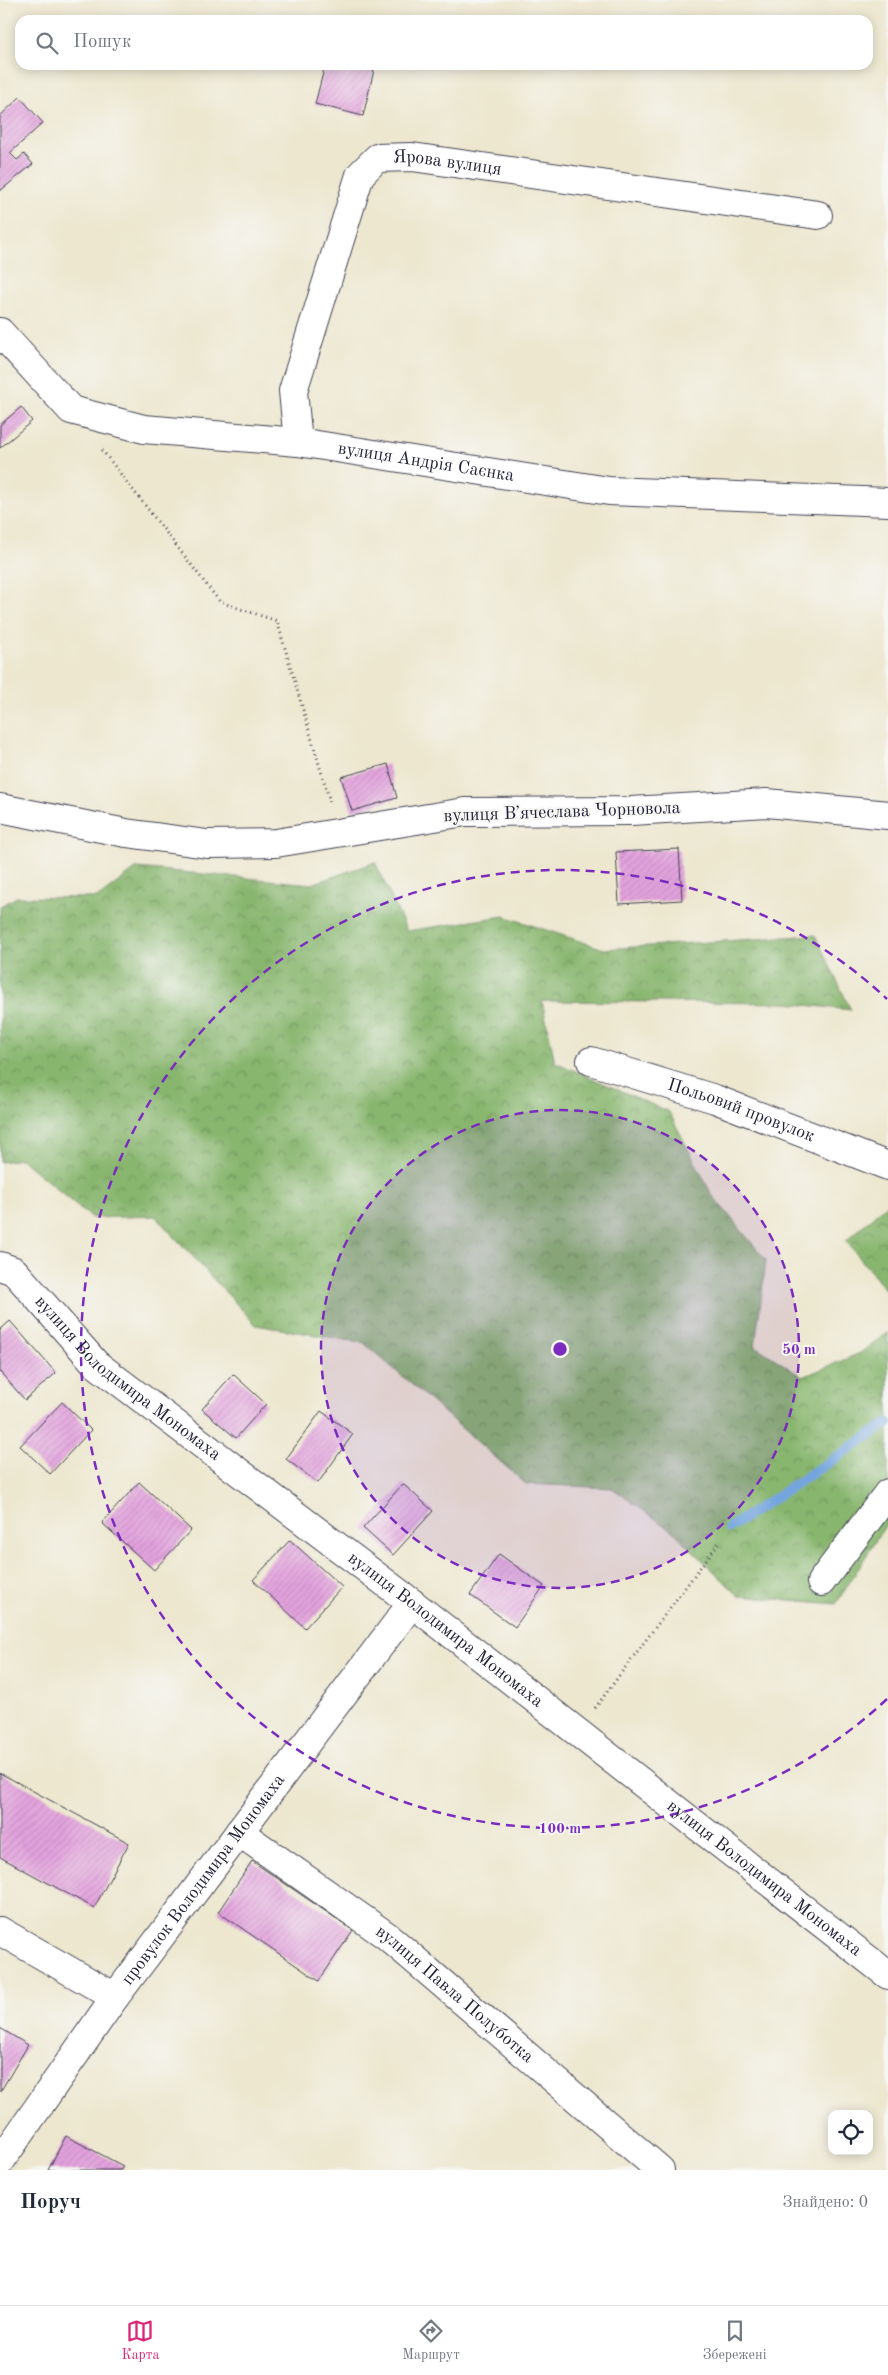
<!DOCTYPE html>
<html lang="uk">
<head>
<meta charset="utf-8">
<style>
  body { margin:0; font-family:"Old Standard TT",serif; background:#f2f2f3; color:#1f2937 }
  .controls { position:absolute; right:15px; bottom:15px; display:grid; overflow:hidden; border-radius:10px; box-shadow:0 2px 12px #0003 }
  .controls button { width:45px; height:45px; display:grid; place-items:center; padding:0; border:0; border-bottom:1px solid #e0e1e3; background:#fff; color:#1f2937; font:25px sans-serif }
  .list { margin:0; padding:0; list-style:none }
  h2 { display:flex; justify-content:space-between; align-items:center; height:65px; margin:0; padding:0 20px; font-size:21px }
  h2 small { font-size:16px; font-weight:400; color:#747a83 }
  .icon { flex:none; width:28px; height:28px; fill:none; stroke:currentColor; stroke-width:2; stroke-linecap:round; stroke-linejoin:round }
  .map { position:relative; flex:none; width:888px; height:2170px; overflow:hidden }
  .search { position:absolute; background:#fff; box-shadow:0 2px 12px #0003; left:15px; right:15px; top:15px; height:55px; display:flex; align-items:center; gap:12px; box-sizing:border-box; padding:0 18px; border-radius:15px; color:#747a83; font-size:19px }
  .sheet { height:135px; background:#fff }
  nav { display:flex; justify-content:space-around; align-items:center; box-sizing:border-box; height:70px; border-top:1px solid #e0e1e3; background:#fff; font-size:14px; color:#747a83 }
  nav a { display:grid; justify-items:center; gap:2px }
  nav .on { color:#db2777 }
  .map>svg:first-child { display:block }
  .forest { fill:url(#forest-crowns); stroke:#556c54 }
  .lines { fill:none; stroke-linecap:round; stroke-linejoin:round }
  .stream { stroke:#74a5df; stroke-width:10 }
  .building { fill:url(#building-hatch) }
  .minor-casing { stroke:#404051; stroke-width:30 }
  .path { stroke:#404051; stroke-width:3; stroke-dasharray:1 4; stroke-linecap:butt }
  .minor { stroke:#fff; stroke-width:28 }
  .ring { fill:none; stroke:#7b2cbf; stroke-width:2.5; stroke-dasharray:9 6 }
  .labels { text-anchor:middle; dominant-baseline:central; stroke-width:4; stroke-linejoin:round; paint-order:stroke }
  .street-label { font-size:18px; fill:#22223b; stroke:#f6f6f2 }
  .centre { fill:#7b2cbf; stroke:#f6f6f2; stroke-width:2.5 }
  .ring-label { font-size:15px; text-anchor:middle; font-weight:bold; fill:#7b2cbf; stroke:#f6f6f2; stroke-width:4; stroke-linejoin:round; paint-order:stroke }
</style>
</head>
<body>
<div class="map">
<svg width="888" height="2170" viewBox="0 0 888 2170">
  <defs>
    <pattern id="forest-crowns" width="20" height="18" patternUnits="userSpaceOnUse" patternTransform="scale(1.25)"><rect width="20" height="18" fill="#88b66e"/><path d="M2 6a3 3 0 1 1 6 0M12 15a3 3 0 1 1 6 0" fill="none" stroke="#6f945c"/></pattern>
    <pattern id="building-hatch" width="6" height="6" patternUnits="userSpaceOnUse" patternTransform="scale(1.25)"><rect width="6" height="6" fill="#e3a3dd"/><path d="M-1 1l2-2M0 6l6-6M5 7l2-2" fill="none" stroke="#c28cbf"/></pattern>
  </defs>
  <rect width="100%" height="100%" fill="#f6f6f2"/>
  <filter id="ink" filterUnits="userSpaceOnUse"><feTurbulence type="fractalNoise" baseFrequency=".02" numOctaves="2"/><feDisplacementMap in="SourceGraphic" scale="10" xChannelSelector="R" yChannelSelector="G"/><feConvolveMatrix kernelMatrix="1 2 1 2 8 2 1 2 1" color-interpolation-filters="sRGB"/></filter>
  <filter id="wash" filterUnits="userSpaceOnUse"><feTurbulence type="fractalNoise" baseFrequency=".0096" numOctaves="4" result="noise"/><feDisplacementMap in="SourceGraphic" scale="20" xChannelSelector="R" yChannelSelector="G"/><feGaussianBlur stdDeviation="1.12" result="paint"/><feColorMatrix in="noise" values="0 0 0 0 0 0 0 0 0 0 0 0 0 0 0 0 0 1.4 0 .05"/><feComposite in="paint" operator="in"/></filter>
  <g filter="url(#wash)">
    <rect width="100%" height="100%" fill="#ede7cf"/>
    <g class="forest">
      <path d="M375,862l32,69 97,-15 100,33 211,-14 36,75 -65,-7 -244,-2 13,61 114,50 43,83 54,65 -11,86 48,31 57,-24 28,-21v189l-52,83 -97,-8 -64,-63 -63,-45 -86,-4 -162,-141 -108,-18 -101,-109 -63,2 -71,-59 -21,3v-256l17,-9 80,1 40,-30 175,16z"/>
      <path d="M888,1203v90l-42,-52z"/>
    </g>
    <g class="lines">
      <path class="stream" d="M729,1528l159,-105"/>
    </g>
    <g id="blocks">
      <g class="building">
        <path d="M325,65h31l18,5 -11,46 -48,-12z"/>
        <path d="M20,97l23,26 -33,30 7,7 7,-6 9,10 -33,27v-75z"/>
        <path d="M21,407l11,14 -32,27v-23z"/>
        <path d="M388,764l9,34 -45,13 -11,-34z"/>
        <path d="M679,849l3,51 -63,4 -3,-52z"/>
        <path d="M10,1321l46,52 -31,27 -25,-28v-42z"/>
        <path d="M233,1374l33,30 -30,34 -34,-29z"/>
        <path d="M62,1402l29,28 -41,44 -30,-28z"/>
        <path d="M321,1411l32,23 -35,49 -32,-24z"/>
        <path d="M139,1482l52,48 -37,40 -52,-47z"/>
        <path d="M403,1484l30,27 -40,44 -30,-27z"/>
        <path d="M290,1540l52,47 -37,41 -52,-48z"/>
        <path d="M499,1554l45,32 -29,41 -45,-32z"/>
        <path d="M0,1773l129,70 -35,65 -94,-51z"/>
        <path d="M252,1861l101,69 -34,51 -101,-69z"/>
        <path d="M0,2028l28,17 -28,47z"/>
        <path d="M66,2136l57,30 -2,4h-73z"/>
      </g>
    </g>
  </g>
  <g filter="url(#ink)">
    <use href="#blocks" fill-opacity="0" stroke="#404051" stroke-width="1"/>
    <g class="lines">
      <g class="minor-casing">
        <g id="minor">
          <path id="s1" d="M0,332l71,78 73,19 154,13 311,49 279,11"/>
          <path id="s2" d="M298,442l-5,-51 67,-216 17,-17 35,-1 406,58"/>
          <path d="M0,808l126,25 81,11 69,-1 189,-31 166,-1 136,-8 121,12"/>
          <path id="s3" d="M591,1061l124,38 173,67"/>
          <path id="s4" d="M0,1266l14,5 82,93 316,239 476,372"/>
          <path d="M821,1582l67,-89"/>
          <path id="s5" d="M239,1832l148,104 273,234"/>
          <path d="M0,1931l115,66"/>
          <path id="s6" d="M0,2162l115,-165 297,-394"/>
        </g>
      </g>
      <g class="path">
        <path d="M102,450l118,152 57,19 54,184"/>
        <path d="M595,1708l125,-167"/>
      </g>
      <use href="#minor" class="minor"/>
    </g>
  </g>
  <circle cx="560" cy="1349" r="239" fill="#7b2cbf" fill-opacity=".12"/>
  <g class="ring">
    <circle cx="560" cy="1349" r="239"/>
    <path d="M887 1699A479 479 0 1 1 887 999"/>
  </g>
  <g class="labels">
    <g class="street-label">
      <text stroke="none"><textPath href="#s2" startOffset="372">Ярова вулиця</textPath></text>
      <text stroke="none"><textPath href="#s1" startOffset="465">вулиця Андрія Саєнка</textPath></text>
      <text transform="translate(562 812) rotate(-2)">вулиця Вʼячеслава Чорновола</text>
      <text stroke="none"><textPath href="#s3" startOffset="158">Польовий провулок</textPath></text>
      <text stroke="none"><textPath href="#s4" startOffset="172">вулиця Володимира Мономаха</textPath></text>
      <text stroke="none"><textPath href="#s4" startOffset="578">вулиця Володимира Мономаха</textPath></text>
      <text stroke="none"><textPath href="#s4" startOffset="982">вулиця Володимира Мономаха</textPath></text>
      <text stroke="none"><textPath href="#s6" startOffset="348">провулок Володимира Мономаха</textPath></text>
      <text stroke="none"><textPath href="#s5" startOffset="270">вулиця Павла Полуботка</textPath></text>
    </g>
  </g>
  <circle cx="560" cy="1349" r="8" class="centre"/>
  <g class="ring-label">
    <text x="799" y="1354">50 m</text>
    <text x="560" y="1833">100 m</text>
  </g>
</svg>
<div class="controls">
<button><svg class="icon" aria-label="locate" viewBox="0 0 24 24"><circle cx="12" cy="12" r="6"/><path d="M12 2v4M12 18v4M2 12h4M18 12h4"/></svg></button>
</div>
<div class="search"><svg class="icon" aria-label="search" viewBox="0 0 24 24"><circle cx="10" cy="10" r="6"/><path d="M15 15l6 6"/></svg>Пошук</div>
</div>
<section class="sheet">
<h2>Поруч<small>Знайдено: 0</small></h2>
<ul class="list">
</ul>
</section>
<nav>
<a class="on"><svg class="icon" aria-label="map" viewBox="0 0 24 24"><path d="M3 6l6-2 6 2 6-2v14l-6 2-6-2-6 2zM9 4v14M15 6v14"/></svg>Карта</a>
<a><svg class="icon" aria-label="directions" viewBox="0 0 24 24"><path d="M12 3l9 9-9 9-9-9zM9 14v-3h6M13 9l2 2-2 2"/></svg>Маршрут</a>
<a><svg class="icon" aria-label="saved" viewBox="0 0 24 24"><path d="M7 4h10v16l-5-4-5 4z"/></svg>Збережені</a>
</nav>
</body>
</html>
